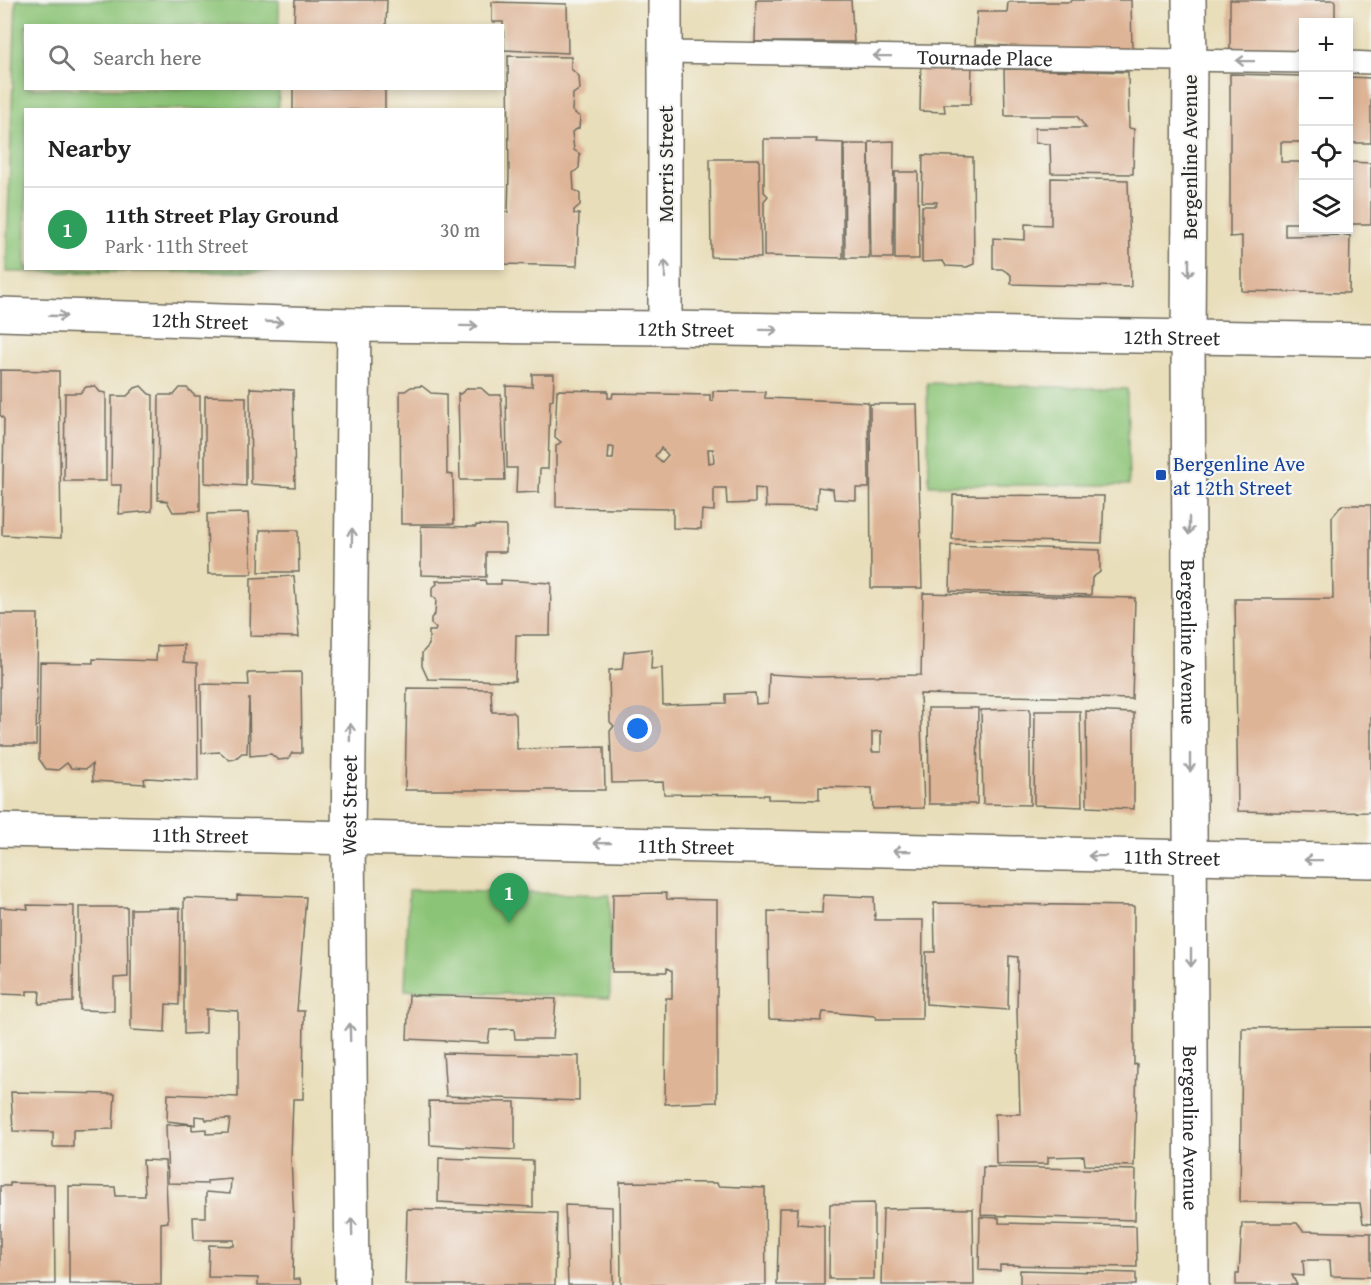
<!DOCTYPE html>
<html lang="en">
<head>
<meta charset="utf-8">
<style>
  body { margin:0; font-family:"Gentium Book Plus",serif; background:#f2f2f2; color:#222 }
  .controls { position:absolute; right:18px; top:18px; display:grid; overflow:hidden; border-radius:0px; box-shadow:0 3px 9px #0003 }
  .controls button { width:54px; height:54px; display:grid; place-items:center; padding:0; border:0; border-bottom:2px solid #e0e0e0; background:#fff; color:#222; font:30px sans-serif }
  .you { position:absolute; left:638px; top:729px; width:21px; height:21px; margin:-15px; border:4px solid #fff; border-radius:50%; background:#1a73e8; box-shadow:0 0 0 9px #1a73e833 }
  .badge { display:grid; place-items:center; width:39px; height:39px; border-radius:50%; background:#d93025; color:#fff; font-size:20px; font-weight:700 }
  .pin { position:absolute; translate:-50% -50px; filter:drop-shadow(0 2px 3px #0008) }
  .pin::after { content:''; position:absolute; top:32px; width:21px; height:18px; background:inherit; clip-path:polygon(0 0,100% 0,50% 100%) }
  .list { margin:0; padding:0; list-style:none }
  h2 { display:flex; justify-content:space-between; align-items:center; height:78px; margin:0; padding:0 24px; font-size:26px }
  h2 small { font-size:20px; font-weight:400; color:#767676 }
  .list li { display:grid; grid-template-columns:39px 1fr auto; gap:18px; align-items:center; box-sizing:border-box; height:84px; padding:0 24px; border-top:2px solid #e0e0e0 }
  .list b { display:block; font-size:22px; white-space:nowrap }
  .list p { margin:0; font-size:20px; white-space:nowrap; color:#767676 }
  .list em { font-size:20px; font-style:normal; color:#767676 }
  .icon { flex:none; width:33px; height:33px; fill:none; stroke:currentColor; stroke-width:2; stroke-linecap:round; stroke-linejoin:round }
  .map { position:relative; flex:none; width:1371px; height:1285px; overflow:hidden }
  .search { position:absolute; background:#fff; box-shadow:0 3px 9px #0003; left:24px; top:24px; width:480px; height:66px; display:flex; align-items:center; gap:15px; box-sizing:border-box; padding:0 21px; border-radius:0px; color:#767676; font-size:22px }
  .panel { position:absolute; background:#fff; box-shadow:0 3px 9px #0003; left:24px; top:108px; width:480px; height:162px; border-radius:0px }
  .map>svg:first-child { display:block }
  .green { fill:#8cc477; stroke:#5c7851; stroke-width:1.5 }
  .building { fill:#deb496; fill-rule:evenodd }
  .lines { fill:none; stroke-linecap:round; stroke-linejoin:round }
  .lane-casing { stroke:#6e6a5d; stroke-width:24 }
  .street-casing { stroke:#6e6a5d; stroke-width:36 }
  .secondary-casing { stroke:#6e6a5d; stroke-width:36 }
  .lane { stroke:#fff; stroke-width:21 }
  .street { stroke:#fff; stroke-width:33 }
  .secondary { stroke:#fff; stroke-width:33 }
  .oneway { stroke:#a0a0a0 }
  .transit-dot { fill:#1a4fb4; stroke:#f6f6f2; stroke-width:2 }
  .labels { text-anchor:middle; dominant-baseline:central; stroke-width:4.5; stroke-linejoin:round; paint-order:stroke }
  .street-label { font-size:21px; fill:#2b2b2b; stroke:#f6f6f2 }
  .transit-label { font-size:21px; fill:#164399; stroke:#f6f6f2; text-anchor:start }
</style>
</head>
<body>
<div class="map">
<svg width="1371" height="1285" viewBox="0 0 1371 1285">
  <rect width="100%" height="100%" fill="#f6f6f2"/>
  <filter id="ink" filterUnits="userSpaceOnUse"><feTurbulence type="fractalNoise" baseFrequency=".0167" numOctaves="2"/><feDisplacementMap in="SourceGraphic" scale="12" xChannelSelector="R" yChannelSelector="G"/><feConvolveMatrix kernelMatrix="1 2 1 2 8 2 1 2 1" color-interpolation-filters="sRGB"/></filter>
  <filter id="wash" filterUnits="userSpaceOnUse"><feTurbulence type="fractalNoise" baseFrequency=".008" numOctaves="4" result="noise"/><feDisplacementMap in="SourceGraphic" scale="24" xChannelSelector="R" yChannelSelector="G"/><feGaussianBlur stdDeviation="1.35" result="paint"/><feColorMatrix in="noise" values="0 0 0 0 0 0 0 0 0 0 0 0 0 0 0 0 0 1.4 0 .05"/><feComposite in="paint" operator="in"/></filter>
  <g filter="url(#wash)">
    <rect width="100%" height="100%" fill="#e9deba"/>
    <g class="green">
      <path d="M16,0h263v25l-253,1v62l253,1 -1,20 -252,1v158h251v4h-271z"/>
      <path d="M927,383l200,6 2,96h-200z"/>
      <path d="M409,890l201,5v103l-205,-8z"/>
    </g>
    <g id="blocks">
      <g class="building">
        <path d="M295,0h92l-1,26h-92z"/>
        <path d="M756,0h95l3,42h-99z"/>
        <path d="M1073,0h58l1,51h-124l-1,-5 -32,-2 2,-32h30l1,-10h62z"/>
        <path d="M1230,0h105v22h-31v33l-74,-2z"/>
        <path d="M492,2l75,2 1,49 -64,-3 -1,-28h-11z"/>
        <path d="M508,56l63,1v12l8,7 1,13 -7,5 -1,17 8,6 -1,11 -7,4 2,18 6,4 -1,14 -6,5 1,17 6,4v11l-6,5v4h5l-2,52 -75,-2v-52h6l1,-38z"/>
        <path d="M921,64l51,1 -1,39h-27l1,8 -25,-1z"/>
        <path d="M1004,69l124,3 1,56 5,1 -1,45 -82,-1 -1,-29 -15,-1v-15h51l-9,-12h-72z"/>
        <path d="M1230,74l74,2v66h-23v20h23v61h-19v13l65,-1 -1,58 -107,-2v-55l-12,1z"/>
        <path d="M1348,77l23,1v65h-23z"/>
        <rect x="293" y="88" width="92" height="22"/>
        <path d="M764,139h53l-1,3 27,1v115l-79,-2v-55l4,-5 -4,-4z"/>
        <path d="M894,141l-1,117h-22l-2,-116z"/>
        <path d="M844,144h25v114h-24z"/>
        <path d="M923,155l50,2 1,107 -7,3 -21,-1 -3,-5 -21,1v-56h14l1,-4h-15z"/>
        <path d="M710,159h49l2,99 -50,-1z"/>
        <path d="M1348,162l23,1v61h-23z"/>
        <path d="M895,172h23l1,87h-24z"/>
        <path d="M1051,178l77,2 3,107 -120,-3v-9l-9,-6h-9v-31l32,2v-16l26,1z"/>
        <path d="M0,370l59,1 2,167 -59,-3 2,-116 -4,-4z"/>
        <path d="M532,374h22l-1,26 -3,1 -2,68h-8l-1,23 -23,1 1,-25h-10l-1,-82 26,1z"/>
        <path d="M95,386l5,6 6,1v88h-42l1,-88h15l6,-6z"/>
        <path d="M141,386l8,8 4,1 -1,116 -33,3 2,-29h-10l1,-89h15l8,-8z"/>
        <path d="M422,386l9,7 15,1 1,80 6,1 1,49h-53l-1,-133h5l6,-4z"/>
        <path d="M180,388h7l8,8h5v115l-27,1 -6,-11 -9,-1 1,-105h15z"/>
        <path d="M250,388l43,2 2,97 -44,-3z"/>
        <path d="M468,388h13l8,7h12l4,85h-45l-2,-87 2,1z"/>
        <path d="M557,390l51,1v7h4l1,-5 47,1 50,1v6h3v-10l52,1v6l103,4 1,86h-13v12l-22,-1 -1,-10 -15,-2 -1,21 -51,-1 -1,-18 -10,-1v15l-28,1 -1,-16h-12v23l-12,-1 -1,19 -28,-1v-19l-117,-2v-61l5,-4 -6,-5zM609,447h5l-1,12h-5zM661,448l7,7 -6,7 -7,-6zM708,449h5l1,13 -5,1z"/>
        <path d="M205,396l41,1v89l-41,-3z"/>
        <path d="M870,404h47l5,184h-51z"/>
        <path d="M953,495l151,1 -2,47 -150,-4z"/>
        <path d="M1342,505h29v307l-60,1 -73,-2 -3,-212h98l-1,-82z"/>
        <path d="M248,513l4,61h-44l-1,-60z"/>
        <path d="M476,525l30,1v26h-20v25l-65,-2v-49l55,1z"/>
        <path d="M260,530h38l1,42h-40z"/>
        <path d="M951,545l149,5v22l-8,6 -1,17 -141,-4z"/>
        <path d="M294,576l5,61 -49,-1 1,-58z"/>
        <path d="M485,580l1,4h15v-4l50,3 -1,52h-34l-1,46 -87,-2 -6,-13v-13l7,-8v-14h6l1,-3 -5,-4v-6l4,-4 1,-15 -4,-3v-8l5,-4 -1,-3z"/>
        <path d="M923,593l212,5 -3,101 -212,-5 4,114 -51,1 -1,-21 -53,-1v13l-51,-1v-4l-104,-1 -1,-12 -51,1 -2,-52 4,-5 -4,-4 -1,-52 13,-1 2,-17 28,-3 -1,20 11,-1 1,37 63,-2v-9l29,-1 1,11 12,-1 1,-29 49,3 103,-2zM881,731v21h-9v-20z"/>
        <path d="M0,614h38l-2,131h-36z"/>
        <path d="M184,645v17l13,1 1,118 -51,-3 -3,1 1,5 -52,-3 -1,-17 -6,5 -15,-1 -4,-5 -9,7 -12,-1 -7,-10 1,-97 53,1v-4l63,2 1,-15z"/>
        <path d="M301,672l1,81h-10l-4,6 -10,1 -7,-6 -21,2 -1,-58 -2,55h-5l-7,6 -6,1 -9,-8 -18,1 -1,-69 48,1 -1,-12z"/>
        <path d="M407,688l84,1 1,23h21l3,3 1,34 87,-2 1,43h-200z"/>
        <path d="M928,708h50l-1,96h-48z"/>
        <path d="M1030,709v96l-47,-1 -2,-94z"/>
        <path d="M1035,711h45l2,96 -48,-2z"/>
        <path d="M1086,711l48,2v96l-47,-2z"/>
        <path d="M666,893l1,6 50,1v202l-52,2 1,-106h6v-27l-5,-3v4h-55l1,-78z"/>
        <path d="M237,895l69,2 -9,114h7l-1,88h-10l-2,59 3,63 -1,58h7l1,6h-43v-7l-50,-1 1,-32 25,1v-6h-40l-1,-23h13v-25l24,2 1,-15 -24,2v3l-39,-1 -2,-58 26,-1v6l14,-1v5l22,-1 2,-14 -24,1 -1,-3 -10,-1v9l-3,-1 -25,-3 1,-27 70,3v-86l-32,-2v24l-22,1v-136l53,2z"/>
        <path d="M823,895l51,2 1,23h48l-1,99h-46v-3l-53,-4 -2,9 -52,-2 -1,-108 54,2z"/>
        <path d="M934,903l200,3v159l3,-1 -3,102 -49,-1 -1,-9 -36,1v7h-52l-1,-50h25l-3,-104 1,-53 -9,-1 -1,54 -82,-6v-52h9z"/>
        <path d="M27,905l47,1 -1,96 -34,2 1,-13h-13v4l-27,-1v-87l28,2z"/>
        <path d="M79,907h48l1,70 -14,1v33l-34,-1z"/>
        <path d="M180,908l-1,97 -13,-1 -1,28 -34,-2v-121z"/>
        <path d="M409,995l147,4 -3,40h-38l-1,-10 -24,1 -2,13 -81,-4z"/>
        <path d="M1371,1027v197l-8,-1 -3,-20 -120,-1 2,-174z"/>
        <path d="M443,1053l136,3v45l-133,-5z"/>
        <path d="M11,1092l104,2 -2,35 -40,1v17h-20v-15l-40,-1z"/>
        <path d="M429,1101l86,1v48l-85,-5z"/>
        <path d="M439,1158l94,3v46l-95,-5z"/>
        <path d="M143,1160l22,1 3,61 -7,1v62l-92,-1v-98l46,1 1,9h29z"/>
        <path d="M983,1167l153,3 -1,50 -154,-5z"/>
        <path d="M620,1182l97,1 1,3 47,2 1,97h-145z"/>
        <path d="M10,1183l44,1 1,100 -55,1v-99h10z"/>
        <path d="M874,1203v76h-45l1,-75z"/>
        <path d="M565,1205l47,2 1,78h-45z"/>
        <path d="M779,1208h19l-1,16 27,2v59h-47z"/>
        <path d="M928,1208l45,1 1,76h-93l2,-76z"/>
        <path d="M407,1209l150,4 -2,72h-150z"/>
        <path d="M980,1217l19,1v5l137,3 1,41 -137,-2v6l-21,-1z"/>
        <path d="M1242,1223h55l6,8 68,2v44l-40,-1 -1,-16h-27l1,16 -12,-1 5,10h-61v-11h3z"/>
        <path d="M1020,1270l116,3v12h-116z"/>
      </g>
    </g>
  </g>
  <g filter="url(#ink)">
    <use href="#blocks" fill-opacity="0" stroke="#6e6a5d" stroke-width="1.5"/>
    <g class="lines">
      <g class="lane-casing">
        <g id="lane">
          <path id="s1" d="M665,52l639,10"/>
          <path d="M1348,62l23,1"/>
        </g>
      </g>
      <g class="street-casing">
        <g id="street">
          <path d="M665,0v328"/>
          <path id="s2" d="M0,314l354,11 311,3 706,12"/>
          <path id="s3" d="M0,830l1371,31"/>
          <path id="s4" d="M352,1285l-4,-448 6,-512"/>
        </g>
      </g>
      <g class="secondary-casing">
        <g id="secondary">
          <path id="s5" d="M1189,0l1,61 -2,276 4,948"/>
        </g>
      </g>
      <use href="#lane" class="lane"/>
      <use href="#street" class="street"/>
      <use href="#secondary" class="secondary"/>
    </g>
    <defs><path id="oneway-shaft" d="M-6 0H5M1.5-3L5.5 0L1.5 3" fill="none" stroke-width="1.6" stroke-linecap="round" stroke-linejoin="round" transform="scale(1.5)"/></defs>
    <g class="oneway">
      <use href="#oneway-shaft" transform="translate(882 56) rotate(-179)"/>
      <use href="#oneway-shaft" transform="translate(1245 61) rotate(-179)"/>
      <use href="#oneway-shaft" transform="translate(1189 268) rotate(90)"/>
      <use href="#oneway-shaft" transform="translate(665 269) rotate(-90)"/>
      <use href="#oneway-shaft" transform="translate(58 316) rotate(2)"/>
      <use href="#oneway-shaft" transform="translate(274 322) rotate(2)"/>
      <use href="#oneway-shaft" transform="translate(469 326) rotate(1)"/>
      <use href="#oneway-shaft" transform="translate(769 330) rotate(1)"/>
      <use href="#oneway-shaft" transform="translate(1189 526) rotate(90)"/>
      <use href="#oneway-shaft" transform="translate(352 537) rotate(-89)"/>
      <use href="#oneway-shaft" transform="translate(350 732) rotate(-89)"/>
      <use href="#oneway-shaft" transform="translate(1190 763) rotate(90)"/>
      <use href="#oneway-shaft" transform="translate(602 843) rotate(-179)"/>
      <use href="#oneway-shaft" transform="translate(902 851) rotate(-179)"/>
      <use href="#oneway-shaft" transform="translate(1097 856) rotate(-179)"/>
      <use href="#oneway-shaft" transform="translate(1313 860) rotate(-179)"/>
      <use href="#oneway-shaft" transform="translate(1191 958) rotate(90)"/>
      <use href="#oneway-shaft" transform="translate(350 1032) rotate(-91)"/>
      <use href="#oneway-shaft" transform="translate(352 1227) rotate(-91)"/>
    </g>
  </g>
  <rect class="transit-dot" x="1155" y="469" width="12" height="12" rx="3"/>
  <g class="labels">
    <g class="street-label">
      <text stroke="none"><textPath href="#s1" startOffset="320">Tournade Place</textPath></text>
      <text transform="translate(1189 157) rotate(-90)">Bergenline Avenue</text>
      <text transform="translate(665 164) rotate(-90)">Morris Street</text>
      <text stroke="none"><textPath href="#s2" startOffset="200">12th Street</textPath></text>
      <text stroke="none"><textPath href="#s2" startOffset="686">12th Street</textPath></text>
      <text stroke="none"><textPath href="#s2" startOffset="1172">12th Street</textPath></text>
      <text stroke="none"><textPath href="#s5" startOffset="642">Bergenline Avenue</textPath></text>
      <text stroke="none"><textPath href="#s4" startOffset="480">West Street</textPath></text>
      <text stroke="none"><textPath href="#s3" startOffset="200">11th Street</textPath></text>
      <text stroke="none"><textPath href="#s3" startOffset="686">11th Street</textPath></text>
      <text stroke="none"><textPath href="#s3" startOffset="1172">11th Street</textPath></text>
      <text stroke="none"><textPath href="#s5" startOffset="1128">Bergenline Avenue</textPath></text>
    </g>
    <g class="transit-label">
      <text x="1173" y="463">Bergenline Ave<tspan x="1173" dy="24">at 12th Street</tspan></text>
    </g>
  </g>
</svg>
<div class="controls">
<button>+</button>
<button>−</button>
<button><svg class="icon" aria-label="locate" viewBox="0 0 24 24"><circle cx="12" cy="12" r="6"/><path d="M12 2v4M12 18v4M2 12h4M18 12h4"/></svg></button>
<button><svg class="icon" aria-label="layers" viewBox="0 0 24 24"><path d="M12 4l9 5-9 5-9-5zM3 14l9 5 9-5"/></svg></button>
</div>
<div class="you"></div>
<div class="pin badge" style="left:509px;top:923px;background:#2e9e5b">1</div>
<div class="search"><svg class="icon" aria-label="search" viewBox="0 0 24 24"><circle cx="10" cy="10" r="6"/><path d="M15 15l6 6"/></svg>Search here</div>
<section class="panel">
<h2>Nearby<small></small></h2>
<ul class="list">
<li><span class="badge" style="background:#2e9e5b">1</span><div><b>11th Street Play Ground</b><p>Park · 11th Street</p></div><em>30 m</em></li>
</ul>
</section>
</div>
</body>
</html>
